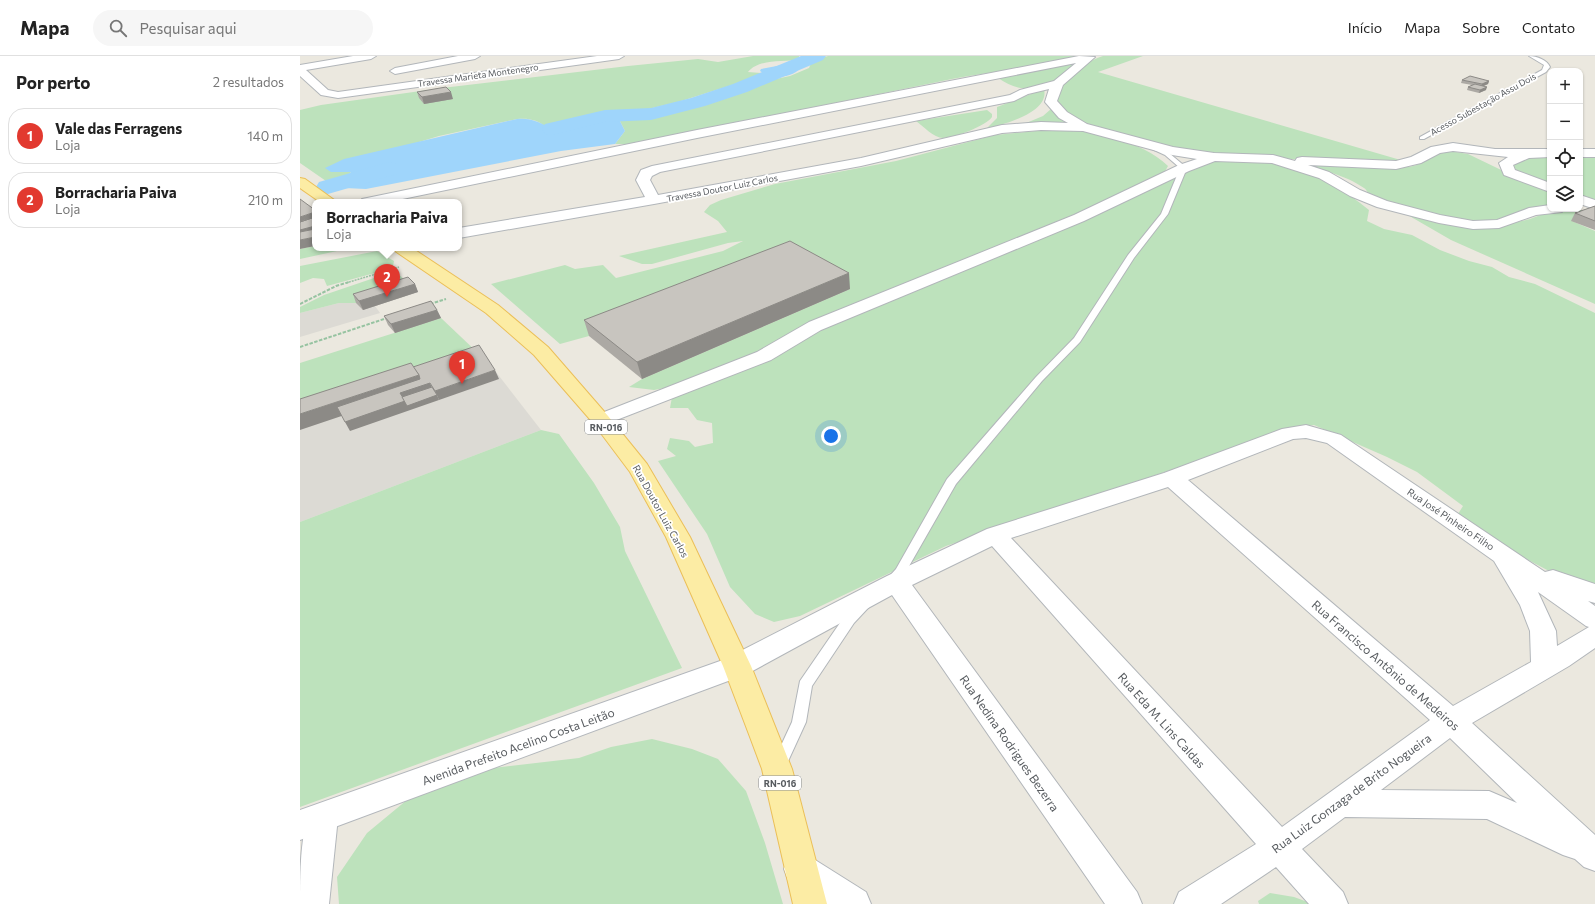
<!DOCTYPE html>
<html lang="pt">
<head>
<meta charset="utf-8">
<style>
  body { margin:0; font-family:Commissioner,sans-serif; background:#f6f6f6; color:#222 }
  .controls { position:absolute; right:12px; top:12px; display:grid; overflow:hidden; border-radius:8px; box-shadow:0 1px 3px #0004 }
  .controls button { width:36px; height:36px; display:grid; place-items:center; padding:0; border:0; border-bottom:1px solid #e0e0e0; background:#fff; color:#222; font:20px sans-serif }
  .you { position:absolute; left:531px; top:380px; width:14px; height:14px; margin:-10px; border:3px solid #fff; border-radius:50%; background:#1a73e8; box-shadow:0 0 0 6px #1a73e833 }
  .badge { display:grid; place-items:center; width:26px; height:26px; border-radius:50%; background:#e2392f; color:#fff; font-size:13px; font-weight:700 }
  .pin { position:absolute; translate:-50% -33px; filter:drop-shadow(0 1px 2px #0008) }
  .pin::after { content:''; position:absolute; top:21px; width:14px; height:12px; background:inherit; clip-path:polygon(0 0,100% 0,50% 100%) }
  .popup { position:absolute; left:12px; top:143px; width:150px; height:52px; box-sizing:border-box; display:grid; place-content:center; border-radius:8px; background:#fff; filter:drop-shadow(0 1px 3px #0005); font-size:13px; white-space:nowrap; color:#767676 }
  .popup b { font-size:15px; color:#222 }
  .popup::after { content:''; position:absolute; left:50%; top:100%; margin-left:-8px; border:8px solid transparent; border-top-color:#fff }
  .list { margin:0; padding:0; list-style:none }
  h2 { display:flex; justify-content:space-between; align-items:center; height:52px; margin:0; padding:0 16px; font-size:17px }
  h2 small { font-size:13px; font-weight:400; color:#767676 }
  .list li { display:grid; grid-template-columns:26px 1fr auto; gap:12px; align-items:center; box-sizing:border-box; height:56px; margin:0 8px 8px; padding:0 8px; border:1px solid #e0e0e0; border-radius:16px }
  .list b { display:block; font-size:15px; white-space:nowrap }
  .list p { margin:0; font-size:13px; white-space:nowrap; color:#767676 }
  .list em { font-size:13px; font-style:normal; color:#767676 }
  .icon { flex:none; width:22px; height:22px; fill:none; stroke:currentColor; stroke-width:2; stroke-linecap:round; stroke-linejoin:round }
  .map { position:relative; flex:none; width:1295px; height:848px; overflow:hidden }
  header { display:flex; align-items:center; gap:24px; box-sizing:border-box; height:56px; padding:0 20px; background:#fff; border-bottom:1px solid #e0e0e0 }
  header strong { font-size:19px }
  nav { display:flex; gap:22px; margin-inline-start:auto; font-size:14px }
  .search { width:280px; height:36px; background:#f6f6f6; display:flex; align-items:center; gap:10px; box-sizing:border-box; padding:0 14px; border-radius:22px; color:#767676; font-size:15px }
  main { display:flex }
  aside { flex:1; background:#fff }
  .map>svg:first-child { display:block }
  .industrial { fill:#dcdad4 }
  .green { fill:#bde2bc }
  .water { fill:#9fd5fb }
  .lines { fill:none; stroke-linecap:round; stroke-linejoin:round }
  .river { fill:#9fd5fb; fill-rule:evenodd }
  .lane-casing { stroke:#b2b6ba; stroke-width:2 }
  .street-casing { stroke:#b2b6ba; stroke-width:2 }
  .secondary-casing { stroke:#b3b7bc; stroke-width:2 }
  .primary-casing { stroke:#ebbf58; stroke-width:2 }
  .path-far1 { stroke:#96c3a1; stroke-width:1.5; stroke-dasharray:2 1; stroke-linecap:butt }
  .path { stroke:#96c3a1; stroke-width:2; stroke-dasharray:3.5 1.5; stroke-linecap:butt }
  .lane { fill:#fff; fill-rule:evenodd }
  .street { fill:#fff; fill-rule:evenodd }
  .secondary { fill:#fff; fill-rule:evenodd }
  .primary { fill:#fceca4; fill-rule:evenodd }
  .wall { fill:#aca9a4 }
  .shaded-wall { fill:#8c8a86 }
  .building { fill:#c8c5bf; stroke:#8c8a86 }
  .labels { text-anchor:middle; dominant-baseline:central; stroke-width:3.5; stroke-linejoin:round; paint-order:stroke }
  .far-street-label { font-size:9px; fill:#585c60; stroke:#fff }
  .shield { fill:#fff; stroke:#8a8d90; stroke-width:1 }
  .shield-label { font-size:9px; font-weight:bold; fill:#585c60 }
  .street-label { font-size:10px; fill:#585c60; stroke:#fff }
  .near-street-label { font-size:12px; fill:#585c60; stroke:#fff }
</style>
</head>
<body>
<header>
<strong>Mapa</strong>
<div class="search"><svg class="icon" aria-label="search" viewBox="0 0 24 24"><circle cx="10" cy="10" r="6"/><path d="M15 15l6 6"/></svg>Pesquisar aqui</div>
<nav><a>Início</a><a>Mapa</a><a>Sobre</a><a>Contato</a></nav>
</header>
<main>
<aside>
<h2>Por perto<small>2 resultados</small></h2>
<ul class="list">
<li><span class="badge">1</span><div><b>Vale das Ferragens</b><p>Loja</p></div><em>140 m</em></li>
<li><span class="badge">2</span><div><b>Borracharia Paiva</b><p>Loja</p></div><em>210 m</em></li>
</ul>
</aside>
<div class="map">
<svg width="1295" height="848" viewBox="0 0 1295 848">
  <rect width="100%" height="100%" fill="#ebe8df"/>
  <g class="industrial">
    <path d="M39,247h17l19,3 5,7 -80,24v-24z"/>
    <path d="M182,298l59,76 -241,92v-108z"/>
  </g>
  <g class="green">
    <path d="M453,0h46v3c-16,4 -40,-1 -51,13l13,1 -13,7 -70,22 -34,8 -44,5 -52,13c-11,-8 -18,-10 -31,-9l-78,17 -40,12 -68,24h20l-12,10 -13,-1 -26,-18v-53l21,-5 121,-17 186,-22 70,-7 20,3z"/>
    <path d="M528,0h255c-43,11 -87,15 -131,23 -106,22 -213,43 -320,65h-17l10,-13 -5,-10 45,-7 24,-6 30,-9 52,-19 19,-4 19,-8 3,-7z"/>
    <path d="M803,0h40l-45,16 306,89 -26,2 -108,-5 -89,-7 -107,-30 -19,-23c7,-18 29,-36 48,-42z"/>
    <path d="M785,3c-29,22 -52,43 -87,19z"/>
    <path d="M744,33c6,24 -41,35 -58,40l11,-11v-11z"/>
    <path d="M751,53l20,14 -52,3 24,-10z"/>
    <path d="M687,54l5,4v3c-6,9 -38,21 -49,21 -9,0 -20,-12 -27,-17z"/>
    <path d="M756,73c36,2 85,11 112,37l-5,9 -26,13 -368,161 -89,36 -26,5 -25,-3 13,-8 208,-90 -261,47 -29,8 -69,-60 74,-19 10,4 28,-4 13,13 107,-27 20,-10 -15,2 -76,21h-10l-23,-8 108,-24 -9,-11 -14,-9 6,-7 11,-5 54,-16 121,-23 99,-26z"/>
    <path d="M1143,94l25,4 54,26 28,11v16c-18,5 -38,11 -56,14 -30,3 -94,-13 -122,-25 -4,-2 -5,-6 -8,-8 -18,-13 -48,-20 -69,-26l114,5 8,-2z"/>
    <path d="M1250,100v31l-37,-16v-7l17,-7z"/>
    <path d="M1280,101l15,1v42l-15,-3z"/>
    <path d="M927,103c19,2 40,1 59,5 31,7 58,26 83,46l-2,11 17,8 28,6 28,15 29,11 23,6 17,10 26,7 60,29v270l-6,1 -40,-13 -57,-30 -34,-27 5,-8 -46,-34 -30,-15 -73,-32 -19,3 -349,118 -146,70 -26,6 -19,-8 -25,-27 -23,-53 -49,-73 18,-5 -9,-7 3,-11 19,3 6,6 18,-4 -1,-20 -15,-3 -9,-12h-18l2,-11 149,-69 388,-167z"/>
    <path d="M1263,154h22l-13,11 23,10v73l-144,-64 -45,-26 90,13 34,-8 21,-8z"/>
    <path d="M15,190v2h36l-51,11v-10z"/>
    <path d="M77,195l17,10 -1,5 -7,4 -59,16 -3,-7 -11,-1 -13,5v-17z"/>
    <path d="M98,218l13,11 -55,18h-17l-39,10v-6l24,-12 53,-18z"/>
    <path d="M141,262l38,36 -179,60v-51z"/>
    <path d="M241,374l18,4 35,49 26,44 5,24 57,117 -382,139v-285z"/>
    <path d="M352,683l40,10 26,10 28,32 19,52 18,61h-444l-2,-27 30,-44 52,-43 48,-19 112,-13 32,-11z"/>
    <path d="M970,837l24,4 19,7h-54l-1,-3z"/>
  </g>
  <g class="water">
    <path d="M493,7l10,1c-8,15 -31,16 -43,7l1,-2z"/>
    <path d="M300,59l20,6 5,10 -10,13 -54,7 -195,38 -22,-1 -6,-5 13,-11h-20l-6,-4 19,-9 173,-40c13,-1 20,2 31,8z"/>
  </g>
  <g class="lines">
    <g class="river">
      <path d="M501,0h25l-3,4 -76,32 -42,14 -54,14 -46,2 -52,13 -8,-1 -3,-5 3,-5 60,-14 46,-2 40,-10 42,-14z"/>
      <path d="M89,106l8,2 4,5 -4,5 -69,20 -9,-2 -3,-5 3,-5z"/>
    </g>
    <g class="lane-casing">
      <g id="lane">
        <path d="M1229,0c8,0 18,4 21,11l-4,5 -122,67h-4v-2l122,-67 2,-5z"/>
        <path d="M854,90l15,7 18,15 -19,46 -34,44 -54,84 -38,39 -86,103 -52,91 -8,8h-8l-2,-3 10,-11 51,-90 89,-102 38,-39 54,-83 33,-41 19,-46 -15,-13 -13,-6 -1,-1z"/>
        <path d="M563,546l5,2 1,3 -15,16 -42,63 -6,36 -22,48 -5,2 -5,-2 -2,-5 20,-43 8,-41 44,-64 14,-13z"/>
      </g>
    </g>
    <g class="street-casing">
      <g id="street">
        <path d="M53,0h23l-5,3 -65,11 22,20 10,2 259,-36h27l-5,3 -281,39 -17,-3 -21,-19v-11z"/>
        <path d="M158,0h22l-5,3 -80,15 -5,-3 5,-3z"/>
        <path d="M779,0l16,1 -32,28 -6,16 10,11 20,12 86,23 41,6 59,2 22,6 2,-3 5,-1 94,4 15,-4 20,-10 22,-4 42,6h55v8l-21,1 -16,7 2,5 35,13v9l-46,-17 -5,-12 9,-6 -55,-6 -13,2 -19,10 -25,6 -88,-4 21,7 31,18 27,11 53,14 33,6 24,-1 32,-12 21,-3v4h14l-2,3 -26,3 -37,13 -26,1 -34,-6 -62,-16 -27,-11 -31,-18 -47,-15 -57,-2 -26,10 -105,50 -263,109 -50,30 -170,66 -7,-2 -3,-4 3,-4 163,-64 52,-30 265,-107 105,-50 18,-6 -25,-4 -89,-24 -42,-1 -39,3 -141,33 -207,38 -195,34v-10l186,-31 -9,-17 5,-10 11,-4 358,-71 10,-5 34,-9 22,-18 -379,75 -309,64h-28l2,-3 5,-1 330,-68zM749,33l-4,13 14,16 9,5 -27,-1 -39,3 -141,33 -203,37 -8,-15 2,-4 8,-4 354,-71 14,-7z"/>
        <rect x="1280" y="93" width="15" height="8"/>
        <path d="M1280,139l15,5v9l-15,-5z"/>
        <path d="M1006,369l35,10 204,137 8,-2 42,14v19l-7,-2 7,5v42l-26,18 -97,57 123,112v36l-11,-4 -9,-8 -12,-4 -76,-36 -142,-2 -43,32 41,43 5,12h-39l-33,-37 -55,37h-47l5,-12 77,-48 -264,-298 -80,39 225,307 5,12h-37l-213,-309 -145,79 -10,3 -10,-3 -4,-8 4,-8 160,-82 100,-47 177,-56 118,-44zM1006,382l21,5 167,118 26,44 10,26 1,31 -78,44 -265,-226 105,-41zM868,431l262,233 -148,107 -271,-289zM1238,536l48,34 3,1 -32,19 -1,-15zM1150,682l67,65 -28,-12 -108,-1z"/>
        <path d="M22,747l11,4 5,10 -9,87h-29c0,-30 0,-70 11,-97z"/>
        <path d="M500,797l12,5 54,34 5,12h-47l-36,-24 -4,-11 4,-11z"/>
      </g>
    </g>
    <g class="secondary-casing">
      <path id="secondary" d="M437,599l10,3 4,8 -4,8 -447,166v-30z"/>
    </g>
    <g class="primary-casing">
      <g id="primary">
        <path d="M0,122l5,1 32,23h-17l-20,-14z"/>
        <path d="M93,192h19l86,57 50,42 60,69 39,48 43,73 61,129 41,103 35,135h-34l-31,-135 -12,-32 -27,-71 -57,-129 -36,-65 -36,-48 -60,-69 -48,-42 -91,-62z"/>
      </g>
    </g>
    <path class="path-far1" d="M46,227l53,-16"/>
    <g class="path">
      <path d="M0,248l36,-18 13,-4"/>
      <path d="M130,248l16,-5"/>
      <path d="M0,291l87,-29"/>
    </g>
    <use href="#lane" class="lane"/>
    <use href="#street" class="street"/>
    <use href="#secondary" class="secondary"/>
    <use href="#primary" class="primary"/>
  </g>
  <g class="wall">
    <path d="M1162,24l27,1 -1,3 -4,2 2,4 -7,3 -12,-3 1,-3 4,-2 -11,-2z"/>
    <path d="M117,36l36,7 -29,5 -5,-6z"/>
    <path d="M1295,150v24l-24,-9 4,-8z"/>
    <path d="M115,228l3,8 -55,18 -7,-7 -3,-9z"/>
    <path d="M550,233l-208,90 -53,-43 -5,-16z"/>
    <path d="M137,254l4,8 -46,15 -7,-8 -4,-9z"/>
  </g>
  <g class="shaded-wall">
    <path d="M1189,25l-1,3 -7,3 1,-3z"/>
    <path d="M1187,31l-1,3 -7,3 1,-3z"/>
    <path d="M151,36l2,7 -29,5 -2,-7z"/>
    <path d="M15,156v9l-15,5v-9z"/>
    <path d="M15,166v13l-15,4v-13z"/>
    <path d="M15,181v9l-15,3v-9z"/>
    <path d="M549,217l1,16 -208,90 -5,-17z"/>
    <path d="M115,228l3,8 -55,18 -4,-9z"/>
    <path d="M137,254l4,8 -46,15 -4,-9z"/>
    <path d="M195,314l4,9 -60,21 -4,-9z"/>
    <path d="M119,319l11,8 4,9 3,3 2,5 -89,31 -5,-9 56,-26 -101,34v-16z"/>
  </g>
  <g class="building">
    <path d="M1170,20l19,5 -7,3 -20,-4z"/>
    <path d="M1175,28l12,3 -7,3 -12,-3z"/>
    <path d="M146,31l5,5 -29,5 -5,-5z"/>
    <path d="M0,143l15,11v2l-15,5z"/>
    <path d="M1295,150v15l-20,-8z"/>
    <path d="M15,161v9l-15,4v-8z"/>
    <path d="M15,161l-15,5v-1z"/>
    <path d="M15,173v8l-15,3v-8z"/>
    <path d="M490,185l59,32 -212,89 -53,-42z"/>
    <path d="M108,221l7,7 -56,17 -6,-7z"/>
    <path d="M131,245l6,9 -46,14 -7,-8z"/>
    <path d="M179,289l16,25 -60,21 -5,-8 -30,10 5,8 -60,21 -8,-15 83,-28 -1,-4 -6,-8z"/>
    <path d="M111,307l8,12 -119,39v-15z"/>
    <path d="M132,331l5,8 -30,11 -5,-9z"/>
  </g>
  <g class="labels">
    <g class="far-street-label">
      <text transform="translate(178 19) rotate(-8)">Travessa Marieta Montenegro</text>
      <text transform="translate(1183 48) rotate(-29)">Acesso Subestação Assu Dois</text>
      <text transform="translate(422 132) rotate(-11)">Travessa Doutor Luiz Carlos</text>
    </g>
    <g class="shield">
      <rect x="285" y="364" width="42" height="14" rx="3"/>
      <rect x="459" y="720" width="42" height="14" rx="3"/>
    </g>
    <g class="shield-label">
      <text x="306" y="371">RN-016</text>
      <text x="480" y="727">RN-016</text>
    </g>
    <g class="street-label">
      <text transform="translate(361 455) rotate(61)">Rua Doutor Luiz Carlos</text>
      <text transform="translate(1151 463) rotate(34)">Rua José Pinheiro Filho</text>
    </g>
    <g class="near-street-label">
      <text transform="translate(1086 609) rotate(41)">Rua Francisco Antônio de Medeiros</text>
      <text transform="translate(862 664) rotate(48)">Rua Eda M. Lins Caldas</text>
      <text transform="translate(710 687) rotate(55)">Rua Nedina Rodrigues Bezerra</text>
      <text transform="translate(218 690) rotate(-20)">Avenida Prefeito Acelino Costa Leitão</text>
      <text transform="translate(1051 737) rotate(-36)">Rua Luiz Gonzaga de Brito Nogueira</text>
    </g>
  </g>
</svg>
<div class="controls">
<button>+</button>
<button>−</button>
<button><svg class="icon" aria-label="locate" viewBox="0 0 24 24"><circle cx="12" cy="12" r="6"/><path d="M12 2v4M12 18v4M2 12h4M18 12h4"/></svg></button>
<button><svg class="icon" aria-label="layers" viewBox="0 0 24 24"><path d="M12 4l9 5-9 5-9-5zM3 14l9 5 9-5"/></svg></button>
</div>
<div class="you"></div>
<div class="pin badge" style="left:162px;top:328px">1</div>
<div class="pin badge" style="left:87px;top:241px">2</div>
<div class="popup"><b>Borracharia Paiva</b>Loja</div>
</div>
</main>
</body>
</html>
